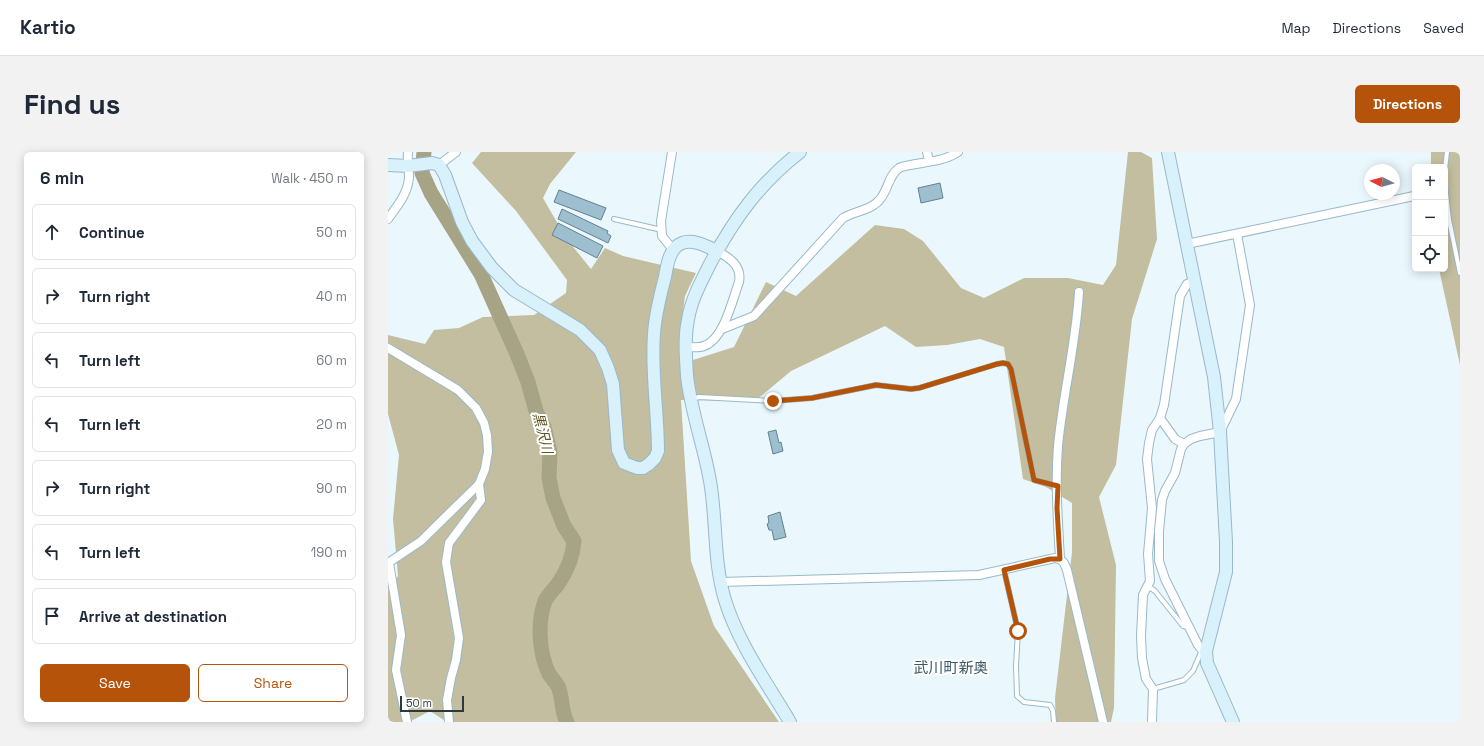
<!DOCTYPE html>
<html lang="en">
<head>
<meta charset="utf-8">
<style>
  body { margin:0; font-family:"Space Grotesk","Noto Sans JP",sans-serif; background:#f2f2f3; color:#1f2937 }
  .controls { position:absolute; right:12px; top:12px; display:grid; overflow:hidden; border-radius:6px; box-shadow:0 2px 10px #0003 }
  .controls button { width:36px; height:36px; display:grid; place-items:center; padding:0; border:0; border-bottom:1px solid #e0e1e3; background:#fff; color:#1f2937; font:20px sans-serif }
  .compass { position:absolute; left:976px; top:12px; width:36px; height:36px; border-radius:50%; background:#fff; box-shadow:0 2px 10px #0003; rotate:276deg }
  .scale { position:absolute; left:12px; bottom:10px; width:64px; box-sizing:border-box; padding-left:4px; border:2px solid #2c3940; border-top:0; font-size:11px; line-height:14px; white-space:nowrap; color:#2c3940; -webkit-text-stroke:3px #fff; paint-order:stroke }
  .stop { position:absolute; width:12px; height:12px; margin:-9px; border:3px solid #b45309; border-radius:50%; background:#fff }
  .stop.end { background:#b45309; border-color:#fff; box-shadow:0 1px 4px #0008 }
  .list { margin:0; padding:0; list-style:none }
  h2 { display:flex; justify-content:space-between; align-items:center; height:52px; margin:0; padding:0 16px; font-size:17px }
  h2 small { font-size:13px; font-weight:400; color:#747a83 }
  .list li { display:grid; grid-template-columns:26px 1fr auto; gap:12px; align-items:center; box-sizing:border-box; height:56px; margin:0 8px 8px; padding:0 8px; border:1px solid #e0e1e3; border-radius:6px }
  .list b { display:block; font-size:15px; white-space:nowrap }
  .list em { font-size:13px; font-style:normal; color:#747a83 }
  .actions { display:flex; gap:8px; padding:12px 16px }
  .actions a { flex:1; padding:9px 0; border:1px solid #b45309; border-radius:6px; text-align:center; font-size:14px; color:#b45309 }
  .actions .main { background:#b45309; color:#fff }
  .icon { flex:none; width:22px; height:22px; fill:none; stroke:currentColor; stroke-width:2; stroke-linecap:round; stroke-linejoin:round }
  .map { position:relative; flex:none; width:1072px; height:570px; overflow:hidden; border-radius:6px }
  header { display:flex; align-items:center; gap:24px; box-sizing:border-box; height:56px; padding:0 20px; background:#fff; border-bottom:1px solid #e0e1e3 }
  header strong { font-size:19px }
  nav { display:flex; gap:22px; margin-inline-start:auto; font-size:14px }
  .intro { display:flex; align-items:center; justify-content:space-between; box-sizing:border-box; height:96px; padding:0 24px }
  h1 { margin:0; font-size:28px }
  .button { padding:10px 18px; border-radius:6px; background:#b45309; color:#fff; font-size:14px; font-weight:700 }
  main { display:flex; gap:24px; padding:0 24px }
  aside { flex:1; background:#fff; border-radius:6px; box-shadow:0 2px 10px #0003 }
  .map>svg:first-child { display:block }
  .forest { fill:#c3be9f }
  .lines { fill:none; stroke-linecap:round; stroke-linejoin:round }
  .river { stroke:#a7a385; stroke-width:15 }
  .building { fill:#9ebfcf; stroke:#628190 }
  .lane-casing { stroke:#98b9c9; stroke-width:6 }
  .street-casing { stroke:#98b9c9; stroke-width:10 }
  .secondary-casing { stroke:#98b9c9; stroke-width:14 }
  .lane { stroke:#fff; stroke-width:4 }
  .street { stroke:#fff; stroke-width:8 }
  .secondary { stroke:#d8f1fb; stroke-width:12 }
  .route { stroke:#b45309; stroke-width:5 }
  .labels { text-anchor:middle; dominant-baseline:central; stroke-width:4; stroke-linejoin:round; paint-order:stroke }
  .water-label { font-size:14px; font-style:italic; fill:#5e5722; stroke:#fff }
  .quarter-label { font-size:15px; fill:#3c5a68; stroke:#fff }
</style>
</head>
<body>
<header>
<strong>Kartio</strong>
<nav><a>Map</a><a>Directions</a><a>Saved</a></nav>
</header>
<div class="intro"><h1>Find us</h1><a class="button">Directions</a></div>
<main>
<aside>
<h2>6 min<small>Walk · 450 m</small></h2>
<ul class="list">
<li><svg class="icon" aria-label="ahead" viewBox="0 0 24 24"><path d="M12 20V5M6 11l6-6 6 6"/></svg><div><b>Continue</b></div><em>50 m</em></li>
<li><svg class="icon" aria-label="right" viewBox="0 0 24 24"><path d="M7 20v-9h11M14 6l5 5-5 5"/></svg><div><b>Turn right</b></div><em>40 m</em></li>
<li><svg class="icon" aria-label="left" viewBox="0 0 24 24"><path d="M17 20v-9H6M10 6l-5 5 5 5"/></svg><div><b>Turn left</b></div><em>60 m</em></li>
<li><svg class="icon" aria-label="left" viewBox="0 0 24 24"><path d="M17 20v-9H6M10 6l-5 5 5 5"/></svg><div><b>Turn left</b></div><em>20 m</em></li>
<li><svg class="icon" aria-label="right" viewBox="0 0 24 24"><path d="M7 20v-9h11M14 6l5 5-5 5"/></svg><div><b>Turn right</b></div><em>90 m</em></li>
<li><svg class="icon" aria-label="left" viewBox="0 0 24 24"><path d="M17 20v-9H6M10 6l-5 5 5 5"/></svg><div><b>Turn left</b></div><em>190 m</em></li>
<li><svg class="icon" aria-label="arrive" viewBox="0 0 24 24"><path d="M6 21V4h12l-3 4 3 4H6"/></svg><div><b>Arrive at destination</b></div></li>
</ul>
<div class="actions"><a class="main">Save</a><a>Share</a></div>
</aside>
<div class="map">
<svg width="1072" height="570" viewBox="0 0 1072 570">
  <rect width="100%" height="100%" fill="#eaf8fe"/>
  <g class="forest">
    <path d="M93,0h95l-26,32 -7,14 23,40 25,31 14,-21 18,8 73,17 -11,23 -4,30 1,32 11,2 41,-13 32,-65 30,14 79,-71 29,4 19,12 38,47 23,10 40,-20h44l35,7 13,-20 12,-113h13l11,6 5,81 -25,80 -16,146 -17,32 17,68 -2,143 -3,14h-55l-1,-24 17,-146v-49l-26,-16 -23,-8 -19,-132 -24,-8 -33,6 -31,2 -31,-21 -94,45 -36,30 -74,-1 10,161 23,65 65,96h-332l-17,-11 -21,11h-21v-132l10,-14 -5,-57 6,-64 -11,-41v-79l37,9 9,-14 25,-2 24,-11 51,-2 32,-22 1,-13 -51,-69 -44,-48z"/>
    <path d="M1043,0h29v213l-21,-96h6v-102h-14z"/>
  </g>
  <g class="lines">
    <path class="river" d="M36,0l-2,21 9,20 50,81 36,80 11,28 8,29 8,16 6,25 -1,26 4,20 11,28 10,15c-1,16 -7,30 -16,43 -4,5 -10,11 -13,17 -8,22 -6,52 4,73 3,5 9,10 10,15 4,11 2,23 8,33"/>
  </g>
  <g class="building">
    <path d="M552,31l3,15 -22,5 -3,-15z"/>
    <path d="M171,38l47,18 -5,12 -47,-18z"/>
    <path d="M174,57l46,22 -1,2 4,3 -3,7 -50,-24z"/>
    <path d="M170,71l45,23 -6,12 -45,-23z"/>
    <path d="M388,278l3,13 2,-1 2,9 -10,3 -5,-22z"/>
    <path d="M392,360l6,25 -12,3 -2,-10h-3l-2,-6 2,-1 -1,-7z"/>
  </g>
  <g class="lines">
    <g class="lane-casing">
      <g id="lane">
        <path d="M1057,17l2,-17"/>
        <path d="M1057,33l4,35 11,53"/>
        <path d="M226,67l48,11"/>
        <path d="M304,247l7,-2 74,4 39,-3 64,-13 35,4 8,-1 78,-24 6,-1 5,1 3,5 23,111 23,6"/>
        <path d="M616,418l14,61 -2,35 1,30 7,6 26,3 3,6 1,11"/>
        <path d="M760,434l7,5 28,35 6,1"/>
        <path d="M765,537l31,-9 9,-9 9,-21"/>
      </g>
    </g>
    <g class="street-casing">
      <g id="street">
        <path d="M284,0l-11,69 1,15 12,15"/>
        <path d="M539,0l2,9"/>
        <path d="M51,13l17,-13"/>
        <path d="M0,67c9,-13 20,-25 21,-42 0,-8 -2,-17 -1,-25"/>
        <path d="M799,92l227,-48"/>
        <path d="M334,177l32,-13 89,-98c12,-7 30,-8 38,-20 7,-9 8,-23 18,-30 3,-2 8,-2 11,-3 16,-3 35,-4 48,-13"/>
        <path d="M298,195c5,0 13,1 18,-1 20,-7 28,-45 35,-64 3,-16 -9,-24 -22,-31"/>
        <path d="M0,196l70,42 18,18 8,15 3,12 1,17 -3,17 -6,15 2,16 -32,43 -3,19 13,76 -3,22 -5,18 -4,22 2,22"/>
        <path d="M772,266l15,21 9,5"/>
        <path d="M672,407c-2,-37 -5,-75 -2,-113 5,-52 18,-102 21,-154"/>
        <path d="M0,411l33,-22 58,-57"/>
        <path d="M1,411l12,72 -5,35 11,52"/>
        <path d="M333,430l258,-7 76,-17 5,1 4,4 3,7 36,152"/>
        <path d="M818,499l-4,-1 -4,-5 -33,-66 -6,-18v-30l3,-31 3,-9 10,-18 6,-24 3,-5 7,-5 9,-3 20,-4 16,-33 14,-94 -13,-71"/>
        <path d="M764,570l1,-33 -7,-10 -4,-21 -1,-22 2,-41 7,-14 -2,-27 4,-46 -5,-49 2,-16 3,-13 8,-12 4,-13 16,-109 7,-12 8,-3"/>
      </g>
    </g>
    <g class="secondary-casing">
      <g id="secondary">
        <path d="M780,0l46,225 6,55 6,110v30l-20,79 1,12 26,59"/>
        <path d="M0,13l20,1 24,-3 7,2 6,10 17,47 10,19 20,27 22,22 66,40 20,20 8,18 5,16 5,66 6,13 13,5h6l6,-4 6,-6 3,-7c0,-39 -7,-78 -4,-117 1,-19 6,-38 11,-57 2,-11 4,-29 17,-34 12,-4 24,3 35,8"/>
        <path d="M402,570c-23,-39 -52,-79 -65,-122 -12,-39 -8,-80 -15,-119 -6,-35 -19,-69 -23,-105 -1,-18 -3,-38 1,-56 3,-20 13,-38 22,-56 24,-45 49,-80 90,-112"/>
      </g>
    </g>
    <use href="#lane" class="lane"/>
    <use href="#street" class="street"/>
    <use href="#secondary" class="secondary"/>
  </g>
  <g class="lines">
    <path class="route" d="M385,249l39,-3 64,-13 35,4 8,-1 78,-24 6,-1 5,1 3,5 23,111 24,6 -1,22 3,51h-10l-46,11 14,61"/>
  </g>
  <g class="labels">
    <g class="water-label">
      <text transform="translate(155 281) rotate(76)">黒沢川</text>
    </g>
    <g class="quarter-label">
      <text x="563" y="515">武川町新奥</text>
    </g>
  </g>
</svg>
<div class="controls">
<button>+</button>
<button>−</button>
<button><svg class="icon" aria-label="locate" viewBox="0 0 24 24"><circle cx="12" cy="12" r="6"/><path d="M12 2v4M12 18v4M2 12h4M18 12h4"/></svg></button>
</div>
<svg class="compass" viewBox="-18 -18 36 36"><path d="M0-13l5 13h-10z" fill="#e53935"/><path d="M0 13l5-13h-10z" fill="#747a83"/></svg>
<div class="scale">50 m</div>
<div class="stop" style="left:630px;top:479px"></div>
<div class="stop end" style="left:385px;top:249px"></div>
</div>
</main>
</body>
</html>
